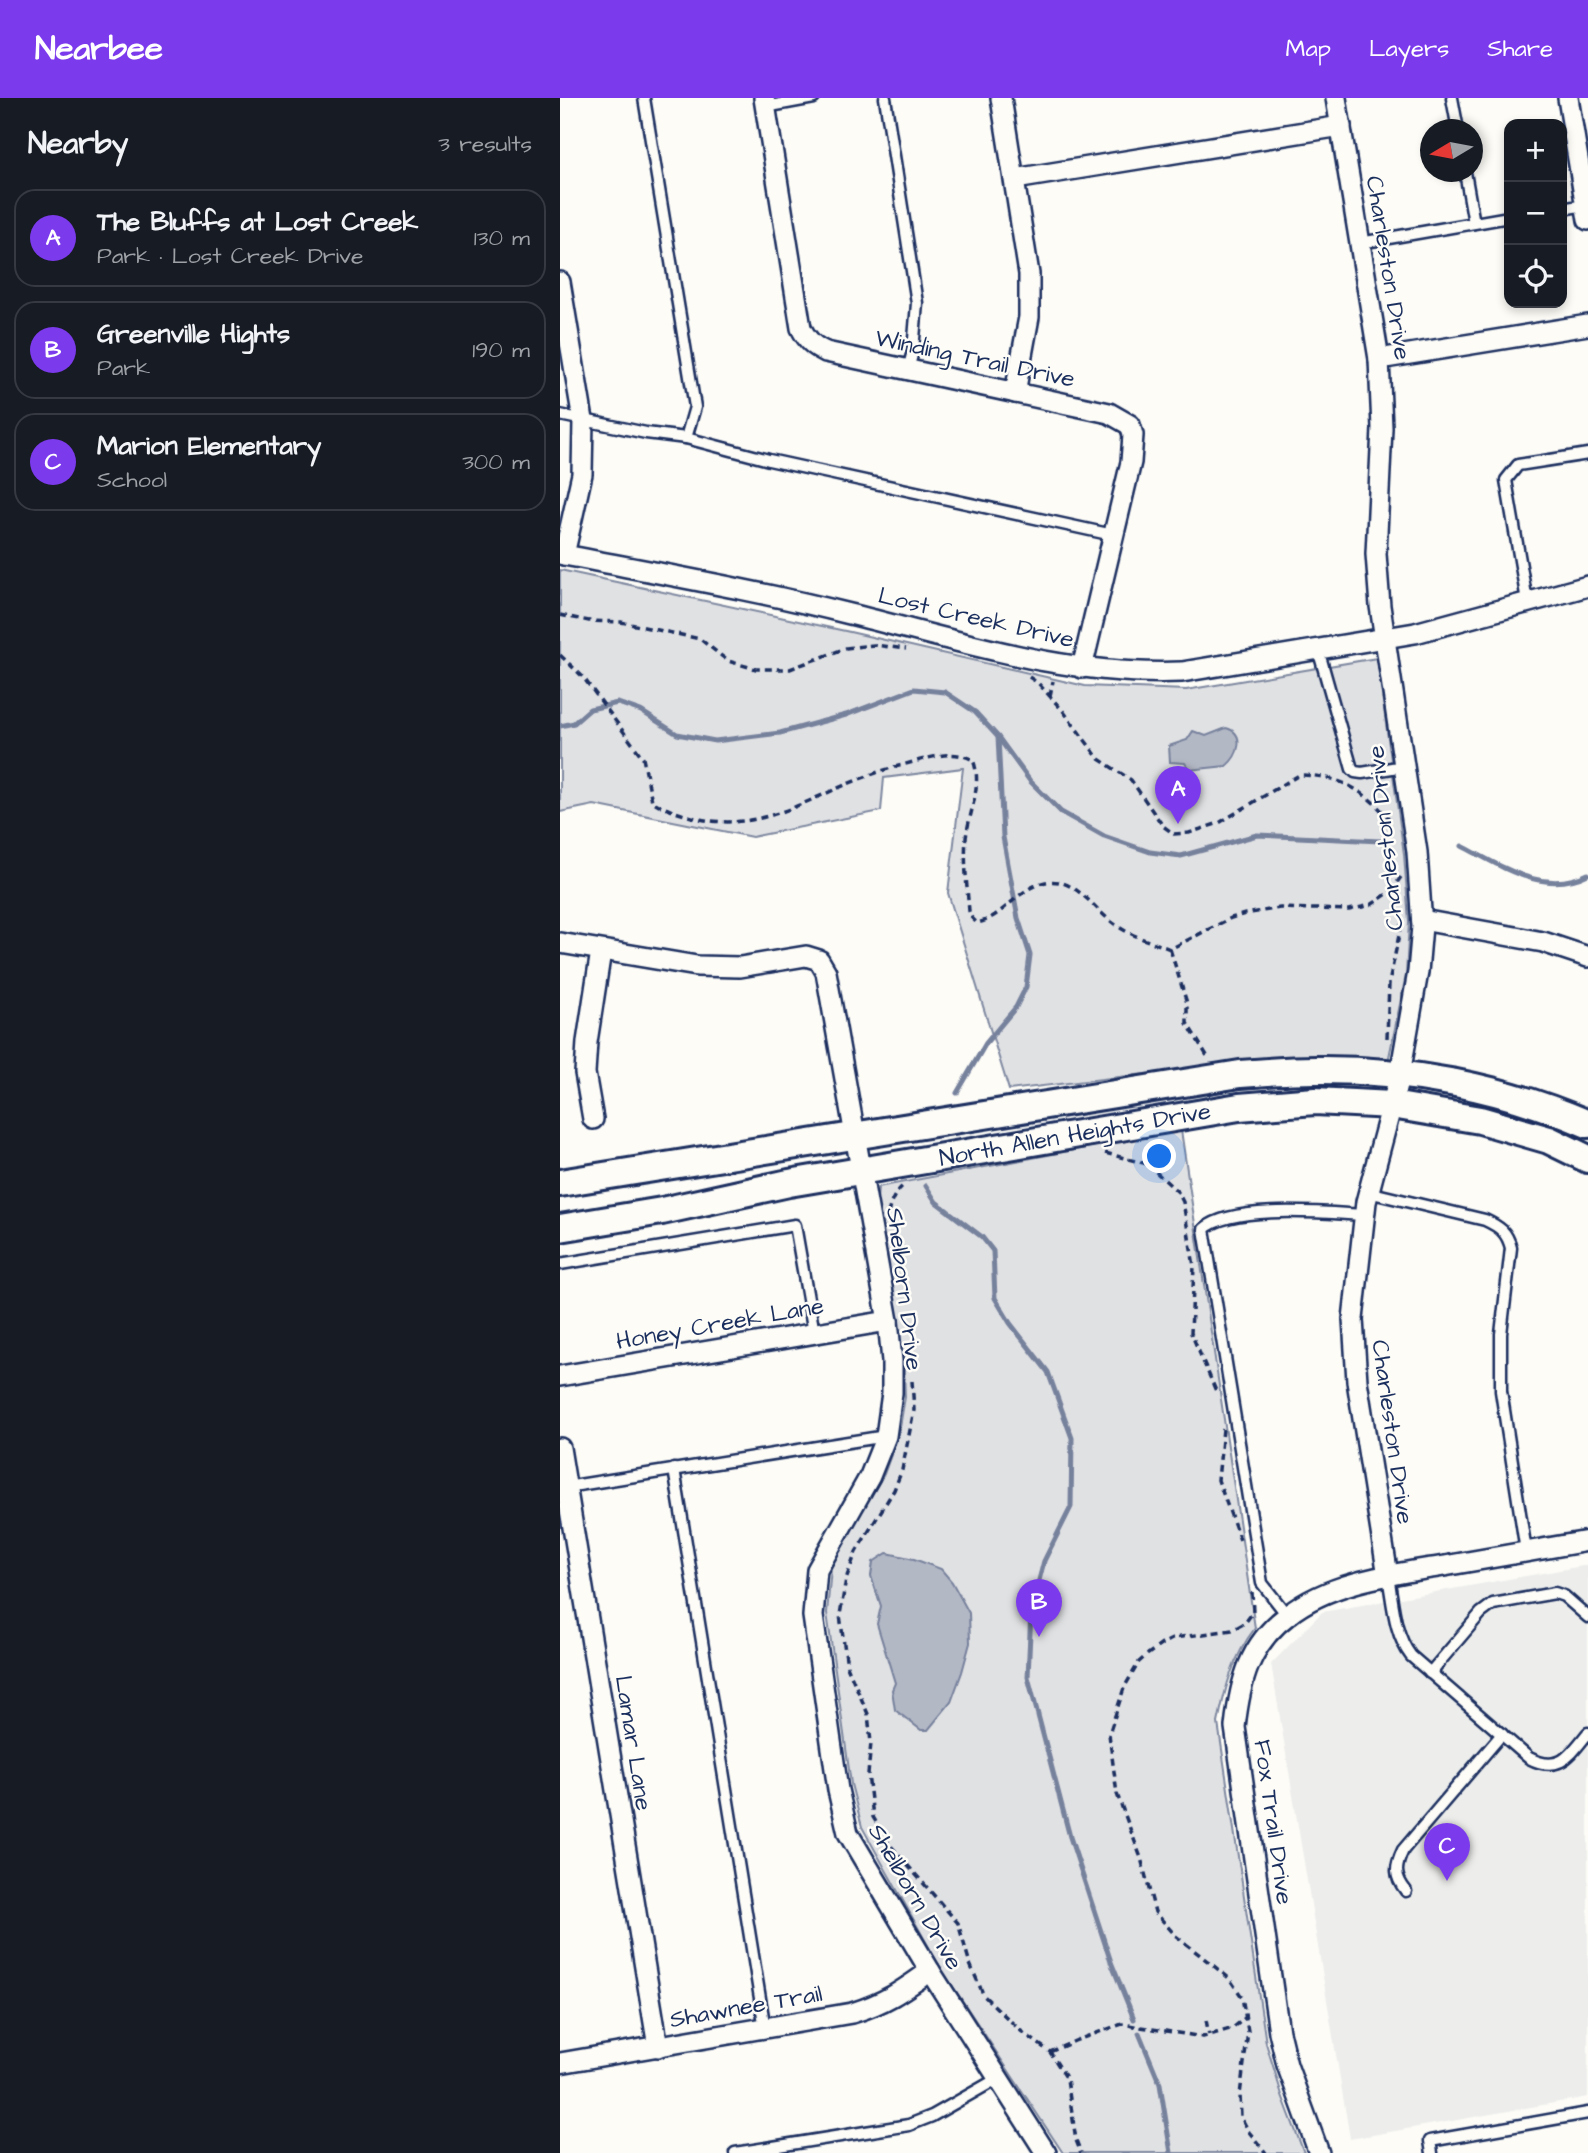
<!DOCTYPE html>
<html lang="en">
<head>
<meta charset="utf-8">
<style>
  body { margin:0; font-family:"Architects Daughter",sans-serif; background:#20242c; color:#f1f3f6 }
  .controls { position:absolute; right:21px; top:21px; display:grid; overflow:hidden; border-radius:14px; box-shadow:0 4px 10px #0003 }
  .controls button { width:63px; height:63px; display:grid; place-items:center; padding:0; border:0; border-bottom:2px solid #363941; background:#171b24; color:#f1f3f6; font:35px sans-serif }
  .compass { position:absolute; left:860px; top:21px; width:63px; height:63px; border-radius:50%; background:#171b24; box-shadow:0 4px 10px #0003; rotate:260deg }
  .you { position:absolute; left:600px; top:1059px; width:24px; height:24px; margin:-18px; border:5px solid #fff; border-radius:50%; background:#1a73e8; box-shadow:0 0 0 10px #1a73e833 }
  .badge { display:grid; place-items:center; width:46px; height:46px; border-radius:50%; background:#7c3aed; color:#fff; font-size:23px; font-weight:700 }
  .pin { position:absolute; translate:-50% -58px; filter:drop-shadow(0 2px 4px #0008) }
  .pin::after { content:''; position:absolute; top:37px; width:24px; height:21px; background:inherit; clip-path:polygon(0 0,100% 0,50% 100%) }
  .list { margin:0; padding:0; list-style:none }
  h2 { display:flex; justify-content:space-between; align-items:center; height:91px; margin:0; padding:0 28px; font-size:30px }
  h2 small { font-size:23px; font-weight:400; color:#9ea1a6 }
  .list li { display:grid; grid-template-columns:46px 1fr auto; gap:21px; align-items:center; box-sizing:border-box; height:98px; margin:0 14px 14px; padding:0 14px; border:2px solid #363941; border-radius:21px }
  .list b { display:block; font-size:26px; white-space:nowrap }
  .list p { margin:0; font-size:23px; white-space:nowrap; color:#9ea1a6 }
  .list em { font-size:23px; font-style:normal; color:#9ea1a6 }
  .icon { flex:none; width:38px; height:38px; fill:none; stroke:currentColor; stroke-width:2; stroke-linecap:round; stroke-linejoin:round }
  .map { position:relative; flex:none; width:1028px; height:2055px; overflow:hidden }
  header { display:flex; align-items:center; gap:42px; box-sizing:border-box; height:98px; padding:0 35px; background:#7c3aed; color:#fff }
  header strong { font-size:33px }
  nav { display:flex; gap:38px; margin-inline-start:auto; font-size:24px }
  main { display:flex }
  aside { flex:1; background:#171b24 }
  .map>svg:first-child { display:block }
  .built { fill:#edeeec }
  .green { fill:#e0e1e3; stroke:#7e88a0; stroke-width:2 }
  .water { fill:#b3b8c5; stroke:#76819c; stroke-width:2 }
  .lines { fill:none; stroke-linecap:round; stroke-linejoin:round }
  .stream { stroke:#76819c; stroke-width:5 }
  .service-casing { stroke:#1b2f5e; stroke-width:15 }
  .minor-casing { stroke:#1b2f5e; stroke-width:24 }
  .secondary-casing { stroke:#1b2f5e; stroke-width:32 }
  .path { stroke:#1b2f5e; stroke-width:3.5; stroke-dasharray:7 5; stroke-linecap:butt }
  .service { stroke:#fdfcf7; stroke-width:10 }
  .minor { stroke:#fdfcf7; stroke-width:19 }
  .secondary { stroke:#fdfcf7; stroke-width:26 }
  .labels { text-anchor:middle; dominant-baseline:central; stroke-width:5; stroke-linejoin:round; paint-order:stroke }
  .street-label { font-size:24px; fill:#1b2f5e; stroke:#fdfcf7 }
</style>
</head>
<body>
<header>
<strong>Nearbee</strong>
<nav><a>Map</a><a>Layers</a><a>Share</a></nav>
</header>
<main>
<aside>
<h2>Nearby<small>3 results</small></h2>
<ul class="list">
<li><span class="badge">A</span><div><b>The Bluffs at Lost Creek</b><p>Park · Lost Creek Drive</p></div><em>130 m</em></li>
<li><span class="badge">B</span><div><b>Greenville Hights</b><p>Park</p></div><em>190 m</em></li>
<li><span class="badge">C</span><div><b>Marion Elementary</b><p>School</p></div><em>300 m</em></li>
</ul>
</aside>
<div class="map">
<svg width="1028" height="2055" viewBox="0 0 1028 2055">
  <rect width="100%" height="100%" fill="#fdfcf7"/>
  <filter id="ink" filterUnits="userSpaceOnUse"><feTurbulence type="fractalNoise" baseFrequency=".0143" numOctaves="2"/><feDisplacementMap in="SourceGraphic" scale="14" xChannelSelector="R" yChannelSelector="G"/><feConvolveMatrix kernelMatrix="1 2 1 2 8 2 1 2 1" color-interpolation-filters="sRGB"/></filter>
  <g filter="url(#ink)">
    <path class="built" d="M1028,1467v532l-238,42 -79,-475 51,-52z"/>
    <g class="green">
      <path d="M0,472l290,62 235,54 101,4 191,-32 27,196 5,68 -3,53 -18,87 -150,1 -229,27 -61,-197 15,-125 -79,10 -3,33 -129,26 -158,-32 -34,7z"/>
      <path d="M621,1032l74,498c-22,29 -30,60 -37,95l48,320 16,52 22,58h-241l-123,-186 -78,-140 -11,-43 -24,-171 4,-45 20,-41 33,-53 15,-41 6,-36 -1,-30 -27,-167 1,-13z"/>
    </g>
    <g class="water">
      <path d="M666,630c20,5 13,28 0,38l-37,4 -4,-7 -15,-1 -1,-16 18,-6 6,-9 13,5z"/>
      <path d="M327,1455l27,6 27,10 11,13 17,31 1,30 -8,29 -11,30 -23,28h-7l-26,-20 -3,-20 3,-7 -18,-59 4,-18 -10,-30 2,-14z"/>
    </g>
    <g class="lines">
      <g class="stream">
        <path d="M0,628l14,-3 16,-14 28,-6 23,8 36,23 38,7 65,-8 66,-18 68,-26 31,3 30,20 23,25 32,44 31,31 43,24 46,16 31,4 76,-21 123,6"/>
        <path d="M902,748c39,20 82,50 126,28"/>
        <path d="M397,995l29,-50 30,-36 10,-20 4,-32 -12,-37 -15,-81 -5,-100"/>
        <path d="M366,1088l10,16 46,35 11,14 2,47 15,25 38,49 24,66 -1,69 -27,54 -13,50 -3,66 42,160 41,125 23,57"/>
        <path d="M579,1935l21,51 11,69"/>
      </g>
      <g class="service-casing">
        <g id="service">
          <path d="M325,0l32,205 -4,48 -5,19"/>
          <path d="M892,0l6,32"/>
          <path d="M205,9l49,-9"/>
          <path d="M905,74l9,51"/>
          <path d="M1002,111l23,-4"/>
          <path d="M800,145l149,-26"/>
          <path d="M0,317l86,18 40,5 9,-31 -51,-309"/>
          <path d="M126,340l83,22 344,75"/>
          <path d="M967,503l-21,-121 12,-15 70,-11"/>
          <path d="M758,551l34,120 3,3 7,1 42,-7"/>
          <path d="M808,1094l117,28c15,7 22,12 26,28l-10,86v57l25,160"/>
          <path d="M0,1166l235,-39 19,108"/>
          <path d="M114,1371l91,560"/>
          <path d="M6,1389l320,-51"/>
          <path d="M828,1478c5,27 6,58 23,80l118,102c31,16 41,-3 59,-25"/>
          <path d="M727,1517l-25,-32 -58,-354c28,-25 123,-16 160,-14"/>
          <path d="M870,1575l51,-60 12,-9 62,-11 9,3 24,21"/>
          <path d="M846,1793c-12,-15 -11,-24 -3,-41l99,-116"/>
          <path d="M175,2055l174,-28 23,-9 65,-37"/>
          <path d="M872,2055l-2,-12 158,-28"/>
        </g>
      </g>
      <g class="minor-casing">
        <g id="minor">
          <path d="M204,0l37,230c6,12 12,18 25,24l283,61 21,12 3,10 -2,27 -49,206"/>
          <path d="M441,0l28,176v43l-14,76"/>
          <path d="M776,0l43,261 3,69 -6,126 4,52 37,246 5,74 -4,46 -18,102 -34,128 -13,117 4,62 31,195"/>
          <path d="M1008,0l20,122"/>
          <path d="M455,81l326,-53"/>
          <path d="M0,184l23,138 -1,54 -18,81"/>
          <path d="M819,261l209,-34"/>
          <path d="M0,456c97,19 195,36 290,60 110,27 218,63 332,58l233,-39 173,-47"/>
          <path d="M862,822l121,22 45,15"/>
          <path d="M0,845l137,23 43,1 66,-11 13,4 7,12 62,349 4,40v32l-6,43 -16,40 -53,94 -4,46 25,174 10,43 82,138 116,182"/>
          <path d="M33,1021l-8,-46 2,-31 14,-91"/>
          <path d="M0,1278l328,-55"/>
          <path d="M0,1350l98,599"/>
          <path d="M0,1965l292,-50c33,-10 50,-22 78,-42"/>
          <path d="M759,2055l-32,-88 -8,-33 -44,-305c5,-45 14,-83 53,-112 44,-35 109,-41 162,-50 46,-8 92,-16 138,-24"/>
        </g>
      </g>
      <g class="secondary-casing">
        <g id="secondary">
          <path d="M0,1085l680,-109c25,-2 50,-4 75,-4 93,-1 188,17 273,54"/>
          <path d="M0,1130l102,-17 127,-28 450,-76 76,-6 77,4 88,15 69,20 39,19"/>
        </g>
      </g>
      <g class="path">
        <path d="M0,517l29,6 32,1 79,17 28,22 28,8h34l56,-21 28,-3 32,4"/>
        <path d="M0,557l23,22 60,81 9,43c13,8 25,12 40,16 66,18 114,-18 173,-40 17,-7 34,-11 52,-16 19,-5 38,-11 56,-1 10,24 -4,53 -7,78 -2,24 1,49 3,73l2,6 6,6c25,-5 40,-33 65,-40 33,-10 53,30 77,44 15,10 34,15 51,22l61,-31 14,-4 35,-6 69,2 22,-5 19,-13 11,-15"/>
        <path d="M469,579l9,6 26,29 35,47 32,21 32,46 11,8 15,-1 30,-10 80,-48c42,0 69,17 94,49"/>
        <path d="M490,598l3,-15"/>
        <path d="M610,851l17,54v20l22,36"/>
        <path d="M827,940l2,-55 13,-62"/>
        <path d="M594,1043l-7,23 31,28 5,10 11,64 -3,67 25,58"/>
        <path d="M545,1055l42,11"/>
        <path d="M328,1116c2,-11 7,-22 16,-29"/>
        <path d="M352,1283l2,29 -12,60 -8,20 -38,62 -10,27 -6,36 7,51 21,48 3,29 -3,31 5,43 17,28 68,78 12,41 14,32 37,35 29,21 17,27 9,61 5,13"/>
        <path d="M663,1331l-5,51 22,60"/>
        <path d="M692,1494l1,20 -8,11 -13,7 -58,8 -12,6 -14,10 -9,8 -15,26 -15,46 8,60 24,64 14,54 21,24 53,42 13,19 6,34 -8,64 1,22 8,15 17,21"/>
        <path d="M646,1922l3,15"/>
        <path d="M490,1954l27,-12 45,-16 81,13 30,-9 13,-11"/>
      </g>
      <use href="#service" class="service"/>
      <use href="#minor" class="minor"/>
      <use href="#secondary" class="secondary"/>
    </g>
  </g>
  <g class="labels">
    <g class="street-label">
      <text transform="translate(828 170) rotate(81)">Charleston Drive</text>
      <text transform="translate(415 261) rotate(12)">Winding Trail Drive</text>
      <text transform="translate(416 520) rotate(13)">Lost Creek Drive</text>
      <text transform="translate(826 740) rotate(-96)">Charleston Drive</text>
      <text transform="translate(515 1037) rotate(-10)">North Allen Heights Drive</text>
      <text transform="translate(344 1191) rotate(83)">Shelborn Drive</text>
      <text transform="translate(160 1226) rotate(-10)">Honey Creek Lane</text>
      <text transform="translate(832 1334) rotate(82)">Charleston Drive</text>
      <text transform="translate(73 1645) rotate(81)">Lamar Lane</text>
      <text transform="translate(713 1724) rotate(82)">Fox Trail Drive</text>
      <text transform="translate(355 1799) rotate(60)">Shelborn Drive</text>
      <text transform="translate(186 1909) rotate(-10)">Shawnee Trail</text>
    </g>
  </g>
</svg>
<div class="controls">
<button>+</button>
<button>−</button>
<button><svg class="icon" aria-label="locate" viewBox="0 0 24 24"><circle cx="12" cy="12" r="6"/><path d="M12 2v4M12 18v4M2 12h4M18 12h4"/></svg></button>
</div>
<svg class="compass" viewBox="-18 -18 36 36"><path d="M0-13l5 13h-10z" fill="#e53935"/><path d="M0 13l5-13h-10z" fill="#9ea1a6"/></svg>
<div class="you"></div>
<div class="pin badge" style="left:618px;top:726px">A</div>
<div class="pin badge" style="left:479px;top:1539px">B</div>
<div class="pin badge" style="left:887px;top:1783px">C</div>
</div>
</main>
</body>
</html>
